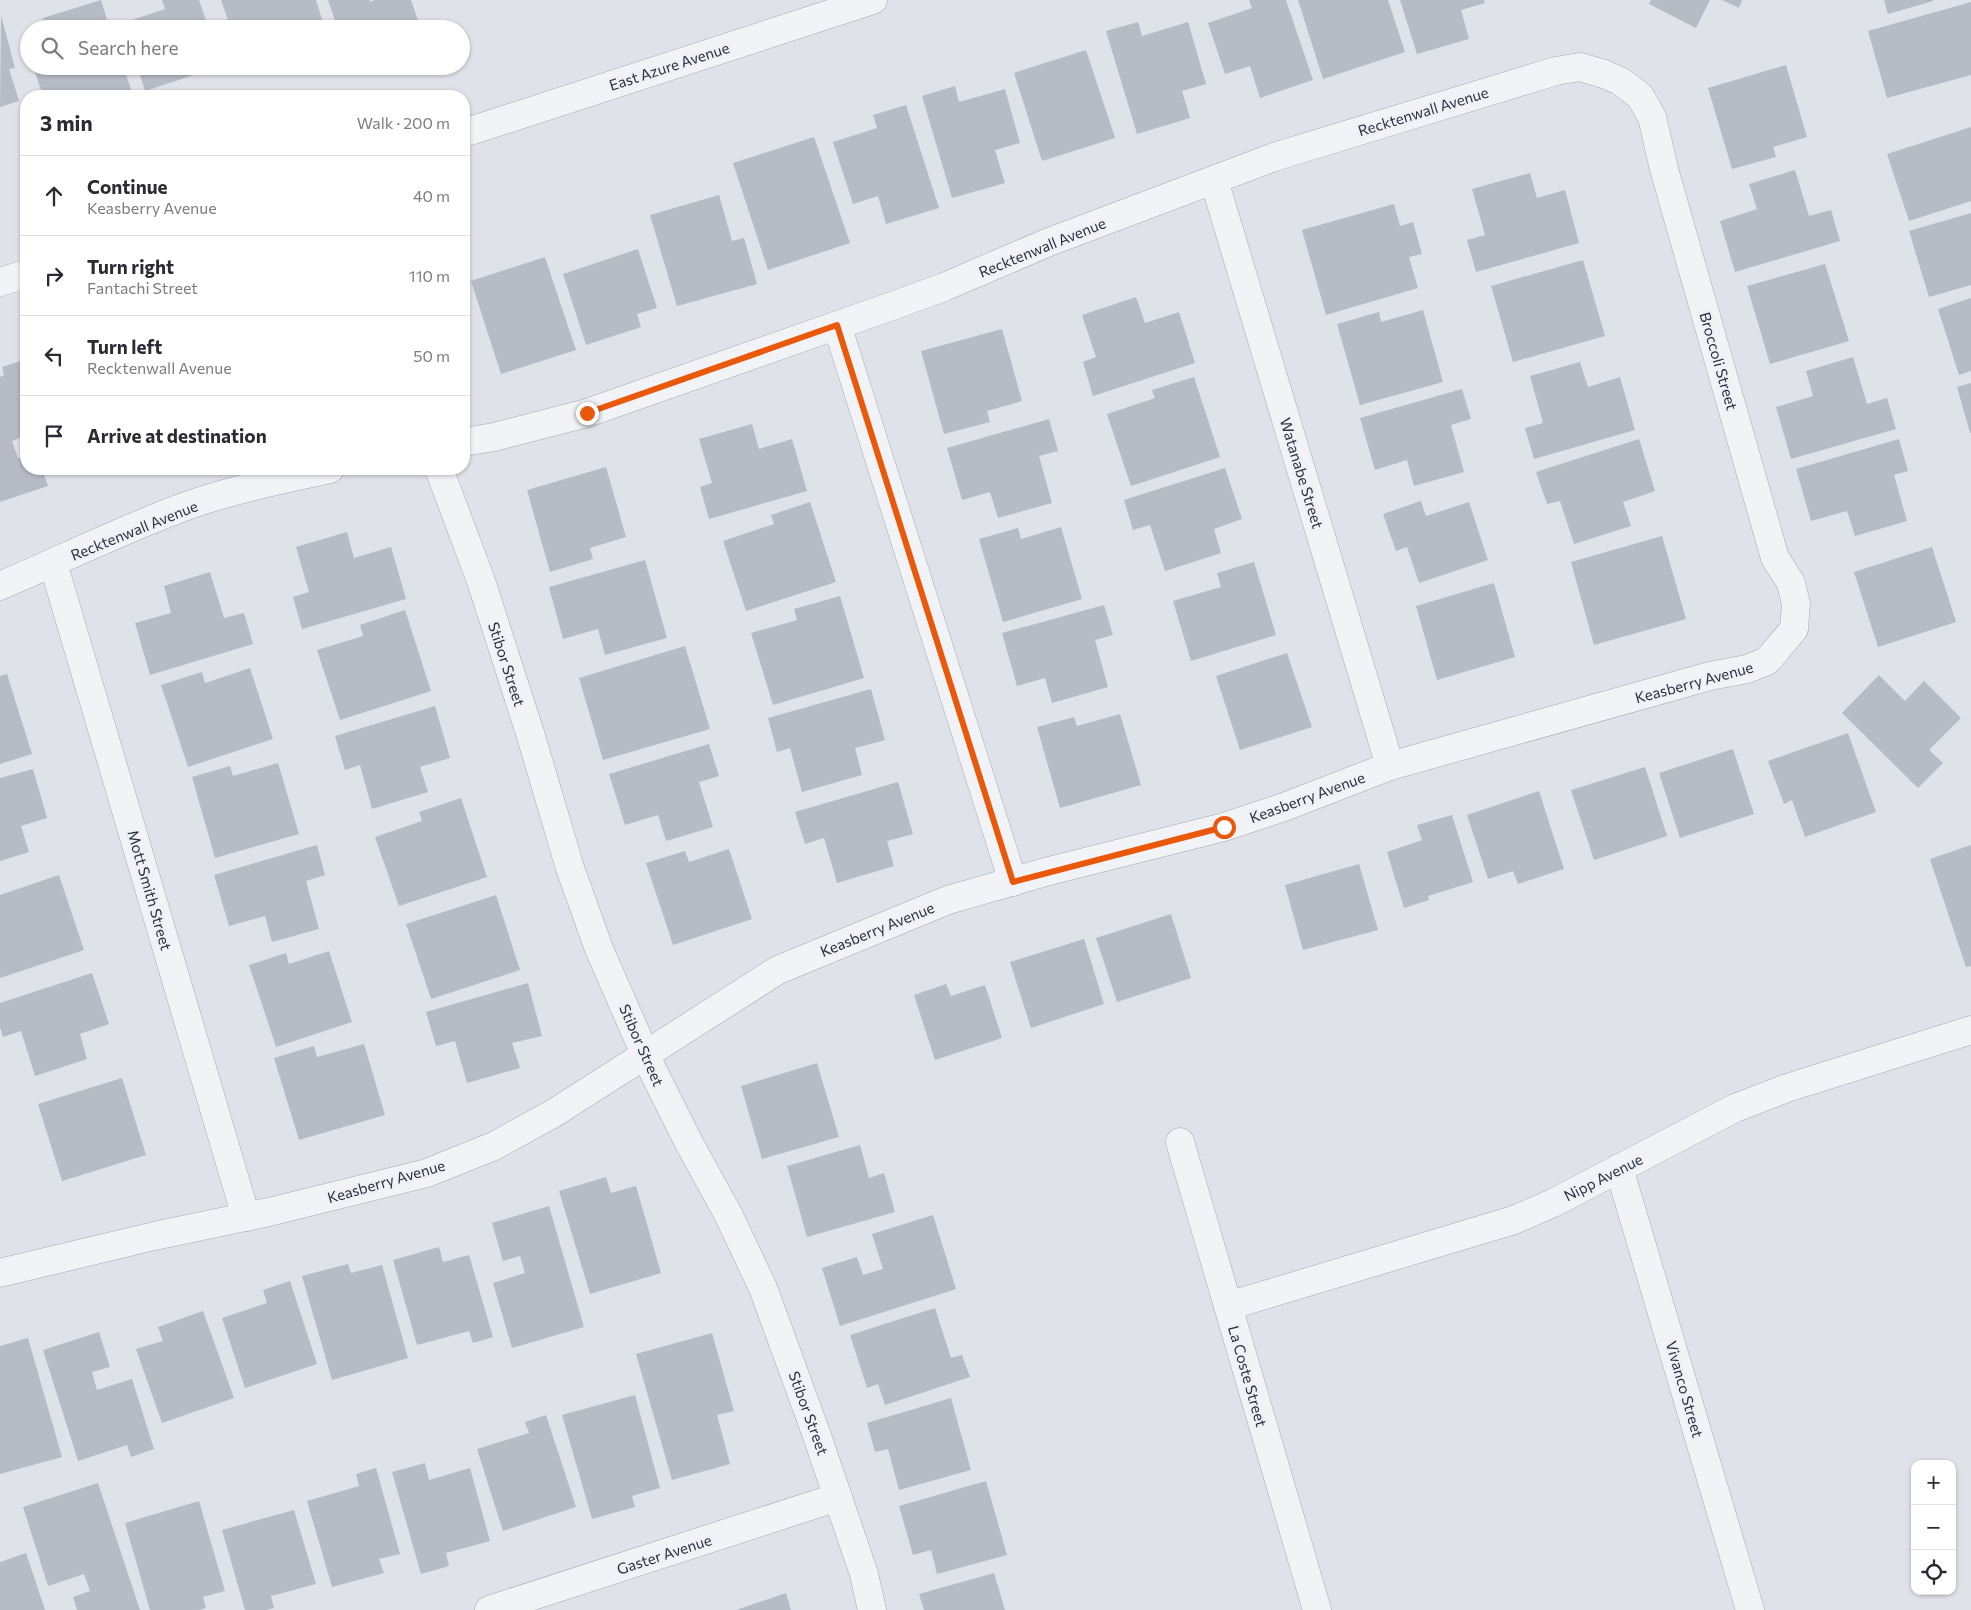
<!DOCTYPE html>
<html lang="en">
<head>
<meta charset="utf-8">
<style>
  body { margin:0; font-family:Commissioner,sans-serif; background:#f2f2f3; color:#2b2b33 }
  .controls { position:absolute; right:15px; bottom:15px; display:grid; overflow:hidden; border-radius:10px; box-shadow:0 1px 4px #0004 }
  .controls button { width:45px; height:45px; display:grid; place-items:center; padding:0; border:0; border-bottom:1px solid #e1e1e2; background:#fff; color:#2b2b33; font:25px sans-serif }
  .stop { position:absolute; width:15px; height:15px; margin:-11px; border:4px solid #ea580c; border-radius:50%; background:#fff }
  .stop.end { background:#ea580c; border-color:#fff; box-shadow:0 1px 5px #0008 }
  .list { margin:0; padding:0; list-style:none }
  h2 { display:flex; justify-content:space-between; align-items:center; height:65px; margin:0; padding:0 20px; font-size:21px }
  h2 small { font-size:16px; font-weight:400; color:#7c7c81 }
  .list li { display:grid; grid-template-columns:32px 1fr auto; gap:15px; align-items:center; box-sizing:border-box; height:80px; padding:0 20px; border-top:1px solid #e1e1e2 }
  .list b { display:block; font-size:19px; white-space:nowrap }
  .list p { margin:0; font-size:16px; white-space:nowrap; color:#7c7c81 }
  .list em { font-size:16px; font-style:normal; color:#7c7c81 }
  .icon { flex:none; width:28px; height:28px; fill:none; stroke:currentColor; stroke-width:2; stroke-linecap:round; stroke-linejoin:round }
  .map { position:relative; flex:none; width:1971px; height:1610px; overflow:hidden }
  .search { position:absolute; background:#fff; box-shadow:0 1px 4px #0004; left:20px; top:20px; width:450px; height:55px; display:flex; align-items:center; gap:12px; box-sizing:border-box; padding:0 18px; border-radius:28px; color:#7c7c81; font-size:19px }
  .panel { position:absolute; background:#fff; box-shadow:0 1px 4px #0004; left:20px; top:90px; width:450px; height:385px; border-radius:20px }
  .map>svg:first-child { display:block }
  .building { fill:#b7bbc5 }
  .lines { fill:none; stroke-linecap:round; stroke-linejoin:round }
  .minor-casing { stroke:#a5a9b2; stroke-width:29 }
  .minor { stroke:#f2f3f7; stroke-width:28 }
  .route { stroke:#ea580c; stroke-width:6 }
  .labels { text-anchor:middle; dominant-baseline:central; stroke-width:5; stroke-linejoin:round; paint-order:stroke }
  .street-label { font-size:15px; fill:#29303f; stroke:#eff1f6 }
</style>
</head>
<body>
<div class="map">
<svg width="1971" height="1610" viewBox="0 0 1971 1610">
  <rect width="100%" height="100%" fill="#dfe2e8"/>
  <g class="building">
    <path d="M101,0l9,29h-64l-3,-11z"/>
    <path d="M162,0h37l10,29h-84l-2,-6 42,-14z"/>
    <path d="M221,0h95l9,29h-94z"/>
    <path d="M328,0h42v2l5,-2h36l10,29h-83z"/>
    <path d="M1249,0h37l27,80 -53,18 -10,-32 -25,8 -17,-51 44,-15z"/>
    <path d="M1298,0h90l17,52 -82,27z"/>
    <path d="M1400,0h84l1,3 -24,7 8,29 -52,15z"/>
    <path d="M1651,0h59l-14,28 -47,-24z"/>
    <path d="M1722,0h20l-3,8z"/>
    <path d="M1884,0h49v1l-45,13z"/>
    <path d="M1971,2v73l-84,23 -19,-67z"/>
    <path d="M1,15l14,53 -6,1 10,32 -19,6z"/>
    <path d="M1138,22l4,14 46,-14 18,62 -24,7 8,27 -53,16 -31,-103z"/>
    <path d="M1086,50l29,88 -73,23 -28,-88z"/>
    <path d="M1786,65l21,72 -34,10 3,10 -44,12 -24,-81z"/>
    <path d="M33,66h90l9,26 -14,4h-75z"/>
    <path d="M137,66h71l1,4 -64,21z"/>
    <path d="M955,86l4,16 46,-13 15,54 -25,7 10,33 -53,15 -30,-102z"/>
    <path d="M906,105l33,103 -53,16 -8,-28 -25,8 -20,-62 44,-14 -4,-13z"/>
    <path d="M1971,127v74l-62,20 -22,-67z"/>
    <path d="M814,137l36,106 -82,27 -35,-107z"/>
    <path d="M1795,170l14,46 22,-6 9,31 -105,31 -15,-51 37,-12 -8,-25z"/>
    <path d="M1530,173l7,25 28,-8 14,53 -103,29 -9,-32 18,-5 -13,-46z"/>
    <path d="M719,195l13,46 12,-3 13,46 -80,22 -27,-91z"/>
    <path d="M1394,204l6,22 13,-4 9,32 -13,3 9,31 -92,27 -24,-85z"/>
    <path d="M1971,213v72l-42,12 -20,-66z"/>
    <path d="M638,249l19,59 -20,6 4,13 -55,18 -23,-71z"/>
    <path d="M545,257l31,93 -75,24 -30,-93z"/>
    <path d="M1583,260l22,76 -92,26 -22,-76z"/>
    <path d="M1825,264l24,77 -79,23 -23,-78z"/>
    <path d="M1136,297l9,26 34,-11 16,51 -102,33 -10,-34 13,-5 -14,-42z"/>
    <path d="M1971,298v73l-12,4 -21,-66z"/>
    <path d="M1423,310l20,72 -83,23 -23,-81 42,-12 2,10z"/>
    <path d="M1002,329l20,72 -35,10 3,11 -46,12 -23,-83z"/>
    <path d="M1853,357l14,47 20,-6 9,31 -105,30 -15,-52 37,-11 -7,-25z"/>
    <path d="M26,359v77l-14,5 6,17 8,-3v14h16l6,17 -48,16v-125l4,-2 -2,-8z"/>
    <path d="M1580,362l8,25 32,-10 15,53 -101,29 -9,-31 18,-5 -13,-47z"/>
    <path d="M1194,377l26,80 -89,29 -24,-72 48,-16 -3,-8z"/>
    <path d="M1971,383v50h-1l-13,-46z"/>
    <path d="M1462,389l9,30 -20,6 13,47 -50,14 -7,-26 -32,10 -15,-52z"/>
    <path d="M1049,419l9,32 -19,5 13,47 -54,15 -8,-26 -28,8 -15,-52z"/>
    <path d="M752,424l7,25 33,-10 15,52 -98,28 -9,-32 12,-4 -13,-44z"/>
    <path d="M1639,439l16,52 -32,11 8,24 -57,18 -14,-43 -13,3 -11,-32z"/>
    <path d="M1899,439l9,32 -14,4 13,46 -52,15 -8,-25 -36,10 -15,-52z"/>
    <path d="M606,467l20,70 -36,11 3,11 -43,13 -23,-82z"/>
    <path d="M1225,468l17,51 -28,10 7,24 -56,18 -15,-46 -17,5 -9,-30z"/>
    <path d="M1421,501l5,15 43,-14 19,58 -69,23 -12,-36 -11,4 -13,-37z"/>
    <path d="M810,502l26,80 -90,29 -23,-70 51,-17 -3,-9z"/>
    <path d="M1061,527l21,72 -79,23 -24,-83 39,-11 3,11z"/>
    <path d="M347,532l7,26 37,-11 15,52 -104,30 -9,-32 16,-5 -13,-45z"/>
    <path d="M1662,536l24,83 -92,26 -23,-83z"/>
    <path d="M1932,547l24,75 -78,25 -24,-75z"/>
    <path d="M645,560l22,78 -62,17 -7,-26 -35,10 -14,-52z"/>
    <path d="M1254,562l22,73 -85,26 -18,-60 48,-14 -4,-14z"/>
    <path d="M210,572l14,46 20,-5 9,31 -103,31 -15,-52 36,-10 -7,-27z"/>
    <path d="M1494,583l21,74 -78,23 -21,-74z"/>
    <path d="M840,596l24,82 -91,27 -22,-72 46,-13 -3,-11z"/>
    <path d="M1104,605l9,30 -18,5 13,47 -56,16 -7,-25 -28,8 -15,-53z"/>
    <path d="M405,610l26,81 -91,29 -23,-70 46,-14 -3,-11z"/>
    <path d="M685,646l25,83 -107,31 -24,-82z"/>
    <path d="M1287,653l25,74 -72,23 -24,-74z"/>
    <path d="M250,668l23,71 -85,28 -27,-82 41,-13 3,11z"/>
    <path d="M7,674l25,80 -32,10v-88z"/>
    <path d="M1879,675l26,26 19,-20 37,37 -32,32 14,13 -25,25 -76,-75z"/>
    <path d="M871,689l14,51 -30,8 7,27 -60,17 -12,-44 -13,4 -9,-34z"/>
    <path d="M435,706l15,52 -30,9 8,25 -56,17 -12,-44 -15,5 -10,-34z"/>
    <path d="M1120,714l21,71 -81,23 -23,-81 37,-10 3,9z"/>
    <path d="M1848,733l28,79 -71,25 -13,-37 -8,4 -16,-43z"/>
    <path d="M709,744l10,32 -20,6 14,45 -47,14 -8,-26 -33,10 -16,-51z"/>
    <path d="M1733,749l21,65 -74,24 -21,-65z"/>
    <path d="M278,763l21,71 -84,24 -23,-81 38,-11 3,10z"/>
    <path d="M1645,767l22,69 -73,24 -23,-70z"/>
    <path d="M33,769l14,49 -26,8 8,26 -29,9v-83z"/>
    <path d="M898,782l15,52 -26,7 7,25 -57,17 -13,-45 -19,6 -10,-32z"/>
    <path d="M1539,791l25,78 -46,15 -5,-13 -25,8 -21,-64z"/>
    <path d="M461,798l26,79 -88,29 -24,-69 47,-16 -3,-9z"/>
    <path d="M1452,815l21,67 -45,14 1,4 -25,8 -17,-56 35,-12 -5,-15z"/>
    <path d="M317,845l8,30 -19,6 13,48 -47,13 -7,-26 -36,10 -15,-51z"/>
    <path d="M1971,845v121l-5,1 -36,-108z"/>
    <path d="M729,849l23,70 -79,26 -27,-82 39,-12 4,11z"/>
    <path d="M1359,864l19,66 -75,20 -18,-65z"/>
    <path d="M59,875l25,75 -84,28v-83z"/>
    <path d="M496,895l24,75 -89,29 -25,-75z"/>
    <path d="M1171,914l20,64 -74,24 -21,-64z"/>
    <path d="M1084,939l20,65 -73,24 -21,-66z"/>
    <path d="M329,951l23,71 -76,25 -27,-82 37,-12 3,11z"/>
    <path d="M92,973l17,51 -29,10 7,25 -52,17 -14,-45 -18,6 -3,-10v-24z"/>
    <path d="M528,983l14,53 -30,7 8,25 -53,15 -12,-42 -19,5 -10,-34z"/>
    <path d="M946,984l5,12 34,-11 17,53 -67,22 -21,-65z"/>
    <path d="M364,1044l21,71 -86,25 -25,-82 40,-12 3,11z"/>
    <path d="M817,1063l22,74 -77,22 -21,-73z"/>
    <path d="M122,1078l24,77 -84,26 -24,-77z"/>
    <path d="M860,1145l9,33 15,-5 11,39 -88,25 -20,-71z"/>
    <path d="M606,1177l5,16 25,-7 25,87 -71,21 -31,-103z"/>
    <path d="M549,1206l35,121 -72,21 -19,-65 32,-10 -5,-17 -17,5 -11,-38z"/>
    <path d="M933,1215l23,74 -116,37 -18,-58 35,-11 6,18 20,-6 -11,-35z"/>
    <path d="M439,1247l4,15 26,-7 24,82 -20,6 -4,-12 -52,14 -24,-85z"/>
    <path d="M348,1264l3,9 31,-8 26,93 -76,22 -30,-104z"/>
    <path d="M290,1281l27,83 -72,24 -23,-70 45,-15 -4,-13z"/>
    <path d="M935,1308l16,50 11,-3 8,22 -85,28 -7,-21 -11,4 -17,-53z"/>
    <path d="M203,1311l31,87 -72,25 -26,-74 27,-8 -5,-14z"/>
    <path d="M99,1332l11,35 -18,5 5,18 35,-11 22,70 -23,8 -4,-12 -49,16 -35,-111z"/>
    <path d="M712,1333l22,78 -17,4 13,49 -58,16 -36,-126z"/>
    <path d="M28,1338l34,119 -62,17v-128z"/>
    <path d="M635,1395l25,93 -28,8 3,11 -43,12 -30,-104z"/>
    <path d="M951,1398l20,72 -72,20 -11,-41 -13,3 -8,-29z"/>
    <path d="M546,1415l30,92 -73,24 -26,-82 52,-16 -4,-11z"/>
    <path d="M425,1463l4,17 41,-12 20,73 -44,12 3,13 -28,8 -29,-102z"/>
    <path d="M376,1468l24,86 -21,5 5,14 -52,14 -25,-86 52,-15 -3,-12z"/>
    <path d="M986,1481l21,74 -70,19 -6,-24 -18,5 -14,-49z"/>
    <path d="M98,1483l42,127h-63l-4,-13 17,-6 -6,-17 -36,12 -25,-79z"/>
    <path d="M199,1501l26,90 -22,6 3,11 -7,2h-49l-25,-87z"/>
    <path d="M294,1510l22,74 -45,12 3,12 -8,2h-21l-23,-80z"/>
    <path d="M26,1553l19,57h-45v-48z"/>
    <path d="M994,1573l11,37h-81l-5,-16z"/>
    <path d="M786,1593l5,17h-55z"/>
  </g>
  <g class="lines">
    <g class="minor-casing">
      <g id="minor">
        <path d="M464,133l409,-133"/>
        <path d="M1214,180l176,586"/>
        <path d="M0,282l26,-8"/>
        <path d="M837,325l176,557"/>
        <path d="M439,469l42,112 49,152 40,135 29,81 49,112 41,82 39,71 35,74 53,145 48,141 8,36"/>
        <path d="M53,563l193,654"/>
        <path d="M0,586c63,-27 125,-58 189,-81 46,-16 94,-26 141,-36"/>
        <path d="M1180,1142l137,468"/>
        <path d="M1619,1168l131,442"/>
        <path d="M0,1273l154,-37 115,-24 158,-39 67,-27 60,-33 224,-143 170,-70 101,-29 175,-44 60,-20 106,-41 320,-90 37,-7 20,-8 27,-32 2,-25 -5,-21 -16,-25 -111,-389 -12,-52 -12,-21 -20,-15 -16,-7 -24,-7 -24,4 -282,86 -225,85 -105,45 -52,19 -305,107 -93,24 -30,5"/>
        <path d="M1228,1306l286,-86 39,-17 182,-95 52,-20 184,-58"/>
        <path d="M489,1610l349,-113"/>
      </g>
    </g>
    <use href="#minor" class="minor"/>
  </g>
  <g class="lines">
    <path class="route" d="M587,413l250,-88 176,557 211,-55"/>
  </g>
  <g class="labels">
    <g class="street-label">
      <text transform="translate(669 66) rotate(-18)">East Azure Avenue</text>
      <text transform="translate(1423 111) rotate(-17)">Recktenwall Avenue</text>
      <text transform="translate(1042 247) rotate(-22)">Recktenwall Avenue</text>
      <text transform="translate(1719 361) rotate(74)">Broccoli Street</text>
      <text transform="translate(1302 473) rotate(73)">Watanabe Street</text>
      <text transform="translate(134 530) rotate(-22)">Recktenwall Avenue</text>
      <text transform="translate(507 664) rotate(72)">Stibor Street</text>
      <text transform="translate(1694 682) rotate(-15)">Keasberry Avenue</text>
      <text transform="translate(1307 797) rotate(-20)">Keasberry Avenue</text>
      <text transform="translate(150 890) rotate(74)">Mott Smith Street</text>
      <text transform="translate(877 929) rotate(-22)">Keasberry Avenue</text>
      <text transform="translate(642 1045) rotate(66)">Stibor Street</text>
      <text transform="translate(1603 1177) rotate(-27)">Nipp Avenue</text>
      <text transform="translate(386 1181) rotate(-16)">Keasberry Avenue</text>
      <text transform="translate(1248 1376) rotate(74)">La Coste Street</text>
      <text transform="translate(1685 1389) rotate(74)">Vivanco Street</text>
      <text transform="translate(809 1413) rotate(70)">Stibor Street</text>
      <text transform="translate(664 1554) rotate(-18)">Gaster Avenue</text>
    </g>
  </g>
</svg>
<div class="controls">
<button>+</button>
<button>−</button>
<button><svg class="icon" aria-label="locate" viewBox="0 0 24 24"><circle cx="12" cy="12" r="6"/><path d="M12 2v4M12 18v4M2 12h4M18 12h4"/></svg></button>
</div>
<div class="stop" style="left:1224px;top:827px"></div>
<div class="stop end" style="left:587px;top:413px"></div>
<div class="search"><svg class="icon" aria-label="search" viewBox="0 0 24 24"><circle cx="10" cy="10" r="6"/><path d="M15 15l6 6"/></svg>Search here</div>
<section class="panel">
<h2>3 min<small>Walk · 200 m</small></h2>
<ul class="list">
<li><svg class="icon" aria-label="ahead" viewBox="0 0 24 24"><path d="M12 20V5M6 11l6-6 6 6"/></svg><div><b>Continue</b><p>Keasberry Avenue</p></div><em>40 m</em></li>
<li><svg class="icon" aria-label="right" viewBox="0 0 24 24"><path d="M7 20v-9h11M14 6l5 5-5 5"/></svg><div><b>Turn right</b><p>Fantachi Street</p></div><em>110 m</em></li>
<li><svg class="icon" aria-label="left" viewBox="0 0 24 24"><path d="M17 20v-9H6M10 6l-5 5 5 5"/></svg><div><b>Turn left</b><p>Recktenwall Avenue</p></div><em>50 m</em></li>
<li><svg class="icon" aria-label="arrive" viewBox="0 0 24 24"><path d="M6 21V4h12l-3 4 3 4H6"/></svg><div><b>Arrive at destination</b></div></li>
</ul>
</section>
</div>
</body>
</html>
